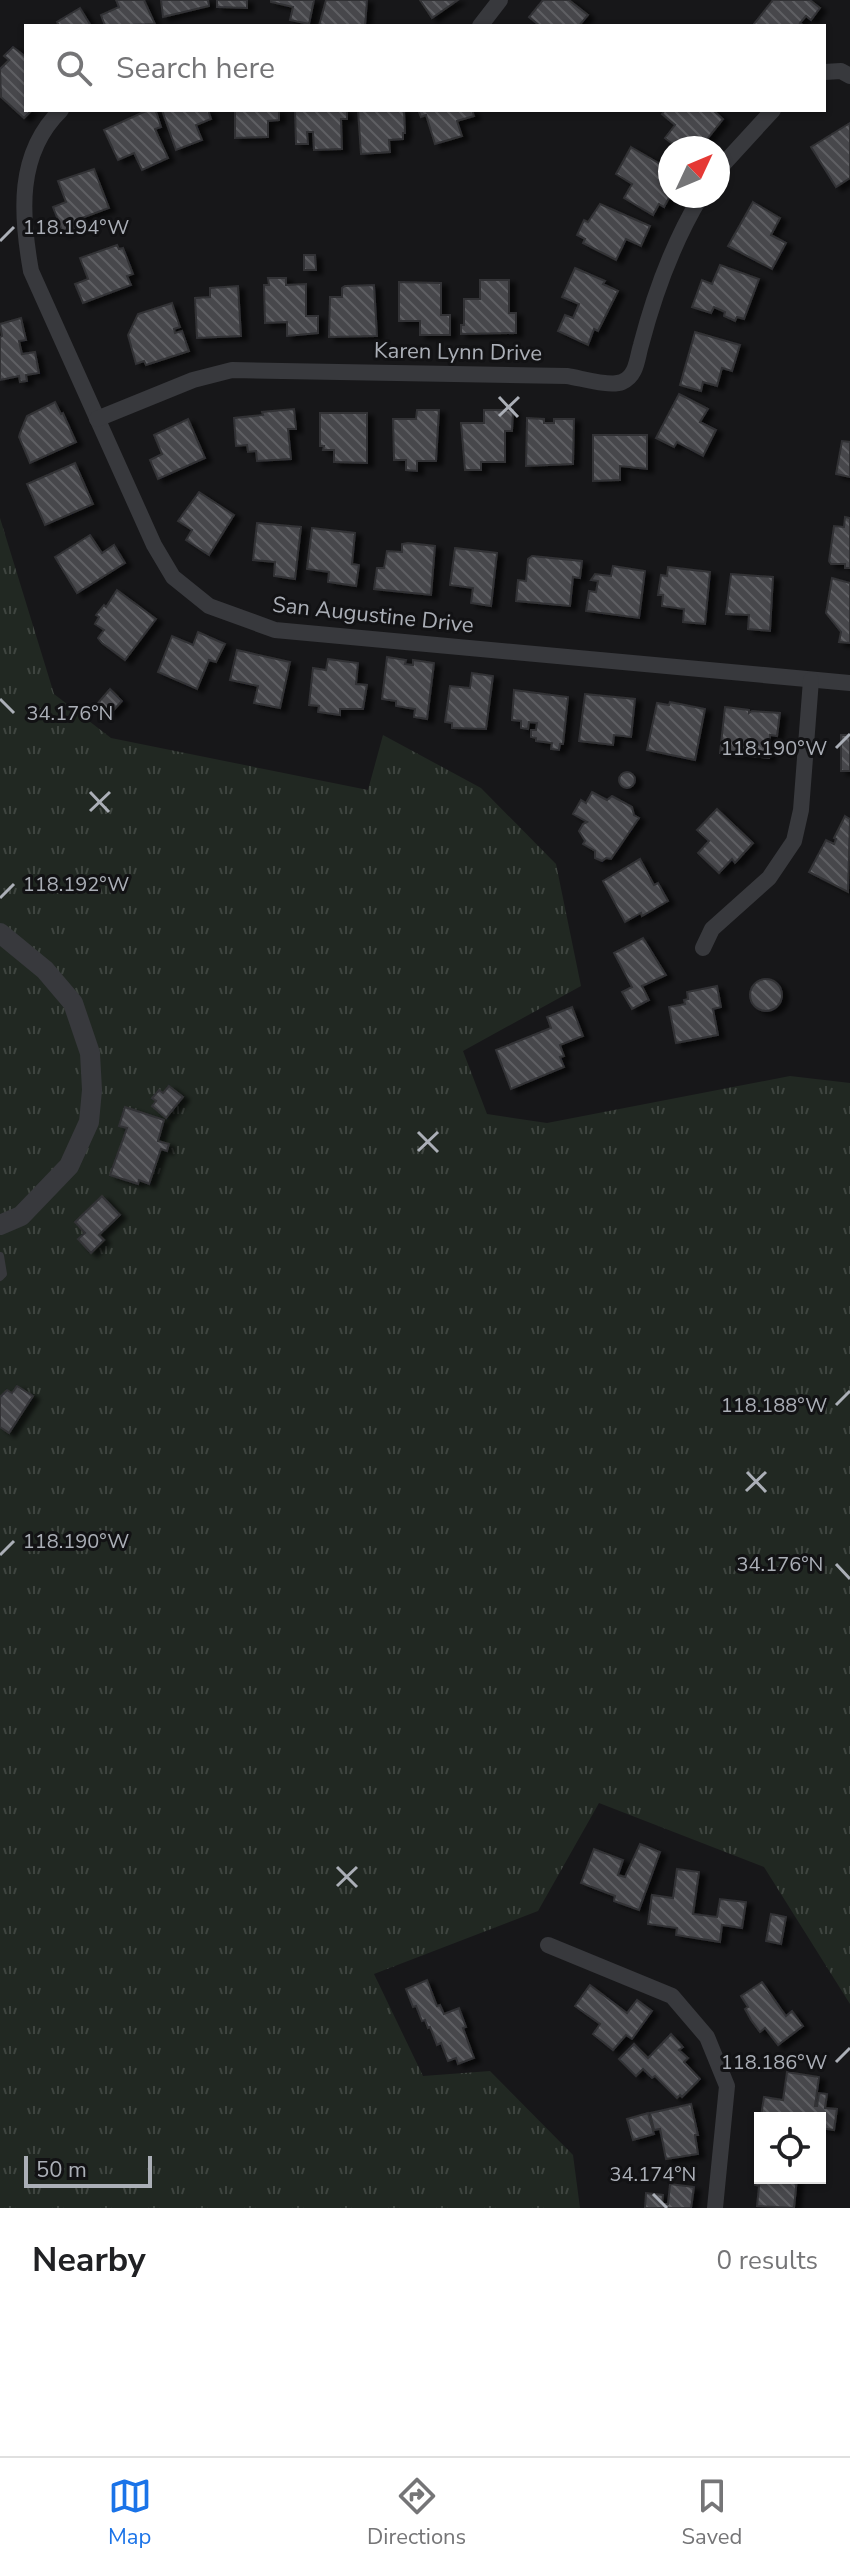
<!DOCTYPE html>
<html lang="en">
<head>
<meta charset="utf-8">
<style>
  body { margin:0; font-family:"Nunito Sans",sans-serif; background:#f2f2f2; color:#202124 }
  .controls { position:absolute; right:24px; bottom:24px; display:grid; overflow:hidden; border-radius:0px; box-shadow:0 2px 6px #0004 }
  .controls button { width:72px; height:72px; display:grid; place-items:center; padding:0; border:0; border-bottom:2px solid #e0e0e0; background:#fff; color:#202124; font:40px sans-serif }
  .compass { position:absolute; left:658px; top:136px; width:72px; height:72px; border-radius:50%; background:#fff; box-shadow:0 2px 6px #0004; rotate:46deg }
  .scale { position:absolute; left:24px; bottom:20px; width:128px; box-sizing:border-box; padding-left:8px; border:4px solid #abafb7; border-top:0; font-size:22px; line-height:28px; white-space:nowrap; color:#abafb7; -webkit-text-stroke:6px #121214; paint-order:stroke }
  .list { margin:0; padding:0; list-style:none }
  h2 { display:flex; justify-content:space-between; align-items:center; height:104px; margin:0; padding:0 32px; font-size:34px }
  h2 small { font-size:26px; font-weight:400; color:#757577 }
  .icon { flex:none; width:44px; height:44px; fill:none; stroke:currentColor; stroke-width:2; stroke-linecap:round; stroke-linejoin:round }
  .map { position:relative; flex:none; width:850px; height:2208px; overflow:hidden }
  .search { position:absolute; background:#fff; box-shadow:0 2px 6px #0004; left:24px; right:24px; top:24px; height:88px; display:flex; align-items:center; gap:20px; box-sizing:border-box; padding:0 28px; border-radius:0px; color:#757577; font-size:30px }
  .sheet { height:248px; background:#fff }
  nav { display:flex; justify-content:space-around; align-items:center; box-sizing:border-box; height:112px; border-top:2px solid #e0e0e0; background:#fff; font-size:22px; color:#757577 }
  nav a { display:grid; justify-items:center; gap:4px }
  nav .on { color:#1a73e8 }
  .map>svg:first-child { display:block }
  .grass { fill:url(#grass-tufts) }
  .building { fill:url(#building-back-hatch); stroke:#313134; stroke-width:2; filter:url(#shadow) }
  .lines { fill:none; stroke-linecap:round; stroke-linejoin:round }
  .service { stroke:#38393d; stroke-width:8 }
  .minor { stroke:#38393d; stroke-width:16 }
  .tertiary { stroke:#38393d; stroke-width:20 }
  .ticks { fill:none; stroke:#abafb7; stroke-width:3 }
  .labels { text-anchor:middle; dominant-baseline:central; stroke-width:6; stroke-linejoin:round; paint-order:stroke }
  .street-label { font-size:22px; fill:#abafb7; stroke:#121214 }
  .ticks-label { font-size:20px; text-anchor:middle; fill:#abafb7; stroke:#121214; stroke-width:6; stroke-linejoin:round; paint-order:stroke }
</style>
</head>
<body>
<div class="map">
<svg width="850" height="2208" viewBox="0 0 850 2208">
  <defs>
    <pattern id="grass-tufts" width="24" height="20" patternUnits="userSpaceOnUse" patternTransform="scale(2)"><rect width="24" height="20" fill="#212822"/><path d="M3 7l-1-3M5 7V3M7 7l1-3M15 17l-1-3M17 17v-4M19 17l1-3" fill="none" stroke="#3f4540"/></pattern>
    <pattern id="building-back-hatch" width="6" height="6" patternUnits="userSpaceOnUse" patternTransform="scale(2)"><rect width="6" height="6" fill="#46474b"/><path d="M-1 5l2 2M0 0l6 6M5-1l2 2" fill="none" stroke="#5e5f63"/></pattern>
    <filter id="shadow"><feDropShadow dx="6" dy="3.5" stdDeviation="2" flood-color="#0009"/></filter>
  </defs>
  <rect width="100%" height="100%" fill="#171719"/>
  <path class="grass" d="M0,518l54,176 57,44 257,52 15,-55 98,53 75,76 25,122 -118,65 24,63 60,9 243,-47 60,7v921l-86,-137 -165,-64 -61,108 -164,63 49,102 67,-5 83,84 7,53h-580z"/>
  <g class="building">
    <path d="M116,0h28l11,24 -50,2 -4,-11 18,-8z"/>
    <path d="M161,0h47l1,6 -46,11z"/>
    <path d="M217,0h30v8l-30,-1z"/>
    <path d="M271,0h43l-5,24 -19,-4 3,-13 -22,-5z"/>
    <path d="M326,0h41l-2,26h-46z"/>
    <path d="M420,0h38l-26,18z"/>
    <path d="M543,0h26l19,15 -9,11h-39l-11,-9z"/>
    <path d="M773,0h37l10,8 -9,12 -5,-4 -6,7 4,3h-48l-2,-2z"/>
    <path d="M80,8l11,18h-32l-2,-4z"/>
    <path d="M13,47l13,10v53h6l-8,8 -23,-21 -1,-28 9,-9 -5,-4z"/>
    <path d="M148,110h7l2,4 4,13 -6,2 13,29 -26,12 -8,-17 -16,7 -14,-30z"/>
    <path d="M162,110h46l3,9 -15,6 6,15 -26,10z"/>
    <path d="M235,110h44v10l-11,1v16l-33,1z"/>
    <path d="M295,110h52v9h-6l1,30 -28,1 -1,-18h-6l1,12h-12z"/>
    <path d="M358,110h46l1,23h-2v6l-14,1 1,12 -29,2z"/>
    <path d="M418,110h54l2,6 -17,5 5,15 -27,8 -9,-29 -5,2z"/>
    <path d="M665,110h48l10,9 -23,29h-22l-13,-10 10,-13 -13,-11z"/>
    <path d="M850,123v55l-14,9 -25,-40z"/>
    <path d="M631,147l31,18 3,-5 5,3v33l-6,11 -5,-3 -6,11 -29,-17 8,-14 -16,-10z"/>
    <path d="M94,169l15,39 -30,11 3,6 -19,8 -10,-26 13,-5 -8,-21z"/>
    <path d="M753,202l27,16 -9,17 15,8 -14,26 -44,-23z"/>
    <path d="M600,204l50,22 -9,20 -15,-7 -10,21 -33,-17 2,-4 -8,-4 7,-15 4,2z"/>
    <path d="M117,245l2,4 4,-1 10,26 -6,2 4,9 -48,18 -8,-19 13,-5 -8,-21z"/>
    <path d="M304,255h11l1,15h-12z"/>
    <path d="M720,265l39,14 -15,40 -7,-2 -2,4 -11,-5 1,-4 -11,-5 -3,6 -19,-6 10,-27 10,4z"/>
    <path d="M575,268l30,13 -2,3 15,7 -20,40 -4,-2 -6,16 -30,-14 7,-16 8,3 6,-14 -17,-7z"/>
    <path d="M268,278h18v7l20,-1v32h12v17l-31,3v-14l-22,1 -1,-38h5z"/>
    <path d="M480,280h29v33h7v20l-55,1v-9h3v-26h16z"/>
    <path d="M399,282l42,1v32h9v20h-30v-14h-21z"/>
    <path d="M374,285l3,51 -48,1 1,-40h12v-9l3,-2z"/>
    <path d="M238,286l3,50 -44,2 -2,-40 15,-1v-9z"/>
    <path d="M172,303l8,24 -6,2 1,4 7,-2 7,20 -43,14 -2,-4 -8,3 -8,-29 10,-21z"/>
    <path d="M21,318l5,22 -7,1 3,13 13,-2 4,21 -13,2 1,6 -7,1 -1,-6 -19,4v-43l2,-1 -2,-12z"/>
    <path d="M695,332l45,13 -8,26 -10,-3 -5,18 -14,-4 -2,9 -21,-6z"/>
    <path d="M679,394l29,15 -8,13 16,8 -13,26 -26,-14 -3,5 -18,-9z"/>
    <path d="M55,402l6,12 2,-1 13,29 -46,21 -11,-26 1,-4 7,-17z"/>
    <path d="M294,409l2,20h-8l3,30 -34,2 -1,-10 -8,1 -1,-7 -11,1 -2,-28 29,-3 -1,-3z"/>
    <path d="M417,410h22l-3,51h-19v10l-11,-1v-10h-12l-1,-41h23z"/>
    <path d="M484,410h29l-1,21h-7v31h-24v8h-16l-4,-47h23z"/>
    <path d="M320,413h47v50l-33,-1v-12h-11l1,-4h-4z"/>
    <path d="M527,418l17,1v4h10v-4h20l-1,45 -47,2z"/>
    <path d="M188,419l17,39 -47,21 -8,-19 12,-6 -8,-19z"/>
    <path d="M593,435h54v34l-27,-3v14l-27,1z"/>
    <path d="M842,441l8,1v35l-14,-3z"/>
    <path d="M75,463l18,41 -48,21 -18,-41z"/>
    <path d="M199,492l35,23 -25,40 -23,-15 6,-10 -14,-9z"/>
    <path d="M845,517l5,1v50h-5v-4h-14l-2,-3 5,-35 10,1z"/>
    <path d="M257,523l44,4 -6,52 -21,-3 1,-14 -22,-2z"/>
    <path d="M312,528l43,5 -3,31 7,1 -3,21 -28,-4 1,-10 -22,-3z"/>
    <path d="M90,535l12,18 12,-8 11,18 -48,30 -22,-36z"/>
    <path d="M408,543l27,3 -4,49 -57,-6 3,-21h7l3,-17 15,1v-8z"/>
    <path d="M455,548l42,5 -6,53 -20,-3 2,-15 -23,-3z"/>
    <path d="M532,556l50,5 -2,17 -7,-1 -3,29 -54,-5 2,-21 8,1 2,-22z"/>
    <path d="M613,566l32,5 -6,47 -53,-7 3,-20 7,1 2,-11 -7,-1 4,-6 16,2z"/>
    <path d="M668,567l42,5 -5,52 -22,-2 1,-13 -22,-3 1,-11h-5l3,-20 6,1z"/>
    <path d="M731,574l42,3 -3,54 -22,-2 1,-14 -23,-1z"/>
    <path d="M832,578l18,5v60l-11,-1 2,-10 -15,-19z"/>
    <path d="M117,590l39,29 -31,41 -23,-17 -4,-5 6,-8 -9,-6 4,-7 -3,-2 8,-10 2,2z"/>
    <path d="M198,632l27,12 -9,18 -7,-2 -12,29 -39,-17 14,-36 21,9z"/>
    <path d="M237,650l53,12 -10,46 -26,-5 4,-17 -28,-6z"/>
    <path d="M387,657l19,3 -1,4 8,1v-5l21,3 -7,56 -13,-2 1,-8 -19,-3v-5l-14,-2z"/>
    <path d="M328,659l30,4 -2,21 11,1 -4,24h-23v6l-22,-3 1,-6 -10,-1 4,-37 13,2z"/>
    <path d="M472,673l21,3 -7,53 -34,-1v-5l-7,-1 5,-36 20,2z"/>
    <path d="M110,689l12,12 -12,13 -12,-11z"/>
    <path d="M514,690l54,7 -5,47h-3l-1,6 -8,-1 1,-6 -16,-2v-3l-5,-1v-7h5l1,-7 -8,-1 -1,7 -7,-1v-7l-9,-1z"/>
    <path d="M585,694l50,5 -4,38 -17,-2 -1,10 -34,-4z"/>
    <path d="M670,702l35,7 -10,51 -48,-10 10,-47 12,2z"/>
    <path d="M725,707l24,3v3l3,-2 28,2 -3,23 -7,-1 -1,23 -49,-5z"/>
    <rect x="841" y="735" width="9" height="36"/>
    <circle cx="627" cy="780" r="8"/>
    <path d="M592,792l15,8 5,-4 20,11 2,8 5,3 -28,41 -5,-1 -4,3 -7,-3v-7l-12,-7 2,-3 -6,-10 4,-7 4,-2 -14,-8 8,-14 5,3z"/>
    <path d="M717,809l36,34 -18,20 -3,-4 -13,14 -21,-20 11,-12 -12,-11z"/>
    <path d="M845,816l5,3 -2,73 -39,-20 17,-32 8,4 2,-5 -2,-1z"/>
    <path d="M640,859l14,26 4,-2 10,18 -26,15 -1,-3 -16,9 -22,-41z"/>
    <path d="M643,938l23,37 -24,11 7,14 -17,9 -10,-17 10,-5 -18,-34z"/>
    <circle cx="766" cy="995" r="16"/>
    <path d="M717,986l4,21 -8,2 5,26 -42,8 -7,-36 16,-3 -1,-4 4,-1 -1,-7z"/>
    <path d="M572,1007l11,29 -23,9 4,11 -4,1 4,10 -53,22 -15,-39 55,-22 -4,-11z"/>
    <path d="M169,1086l14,11 -17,21 -14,-12 4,-5 -4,-3 7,-8 4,3z"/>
    <path d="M125,1107l39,13 -6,21 11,3 -2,7 -6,-2 -12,35 -10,-4 -1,4 -28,-9 17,-47 -8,-2z"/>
    <path d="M102,1196l18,19 -21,20 5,5 -13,13 -13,-14 7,-6 -10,-11z"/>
    <path d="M17,1386l16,10 -24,37 -9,-6v-30l7,-7 5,3z"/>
    <path d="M640,1844l20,8 -21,58 -25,-9 1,-5 -34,-13 13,-34 29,11 -5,15 7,2z"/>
    <path d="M677,1869l22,3 -6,42 24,3 3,-18 26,3 -4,26 -20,-3 -2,17 -44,-7 1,-7 -29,-4 4,-29 21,3z"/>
    <path d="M771,1914l15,3 -5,27 -15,-3z"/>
    <path d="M427,1980l10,26 3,-1 4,9 15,-6 7,19 -3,1 11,30 -16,6 -2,-6 -8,3 -7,-18 -4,2 -7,-18 -2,1 -3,-8 -3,1 -6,-15 -3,1 -7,-18z"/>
    <path d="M762,1982l24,34 6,-5 11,15 -25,19 -13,-17 -5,4 -9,-12 -6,-11 3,-2 -7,-11z"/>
    <path d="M590,1985l37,28 10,-13 15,11 -20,28 -6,-4 -13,15 -20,-16 7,-10 -25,-18z"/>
    <path d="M671,2034l12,13 -4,3 9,8 -4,4 16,17 -18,18 -2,-2 -3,3 -22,-22 -3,2 -9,-9 -7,7 -17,-17 15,-15 14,14z"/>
    <path d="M787,2072l32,5 -4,29h2l2,-13 8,1 -2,14 12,1 -3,21 -14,-2v-10l-59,-2 3,-19 19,3z"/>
    <path d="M691,2104l7,31h-3l3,19 -32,5 -6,-30 -6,1 -4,-17z"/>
    <path d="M648,2113l6,21 -21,6 -6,-21z"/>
    <path d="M760,2153v25h37l-3,30 -37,-2 2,-20 -4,-1z"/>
    <path d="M670,2184l24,3 -3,21h-46l1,-15 17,2 -1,9h6z"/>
  </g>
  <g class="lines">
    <path class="service" d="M0,1256l3,18 -3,3"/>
    <g class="minor">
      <path d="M480,26l20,-26"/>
      <path d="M824,72l17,-1 9,5"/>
      <path d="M61,110c-45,44 -40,105 -30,161l123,274 19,32 36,29 66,24 575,53"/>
      <path d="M718,170l55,-60"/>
      <path d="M97,419l96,-39 39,-10 335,6c14,2 43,11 55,6 15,-6 15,-24 19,-37 13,-50 33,-104 60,-149"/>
      <path d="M703,948l9,-19 57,-51 25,-37 7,-31 10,-130"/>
      <path d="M548,1945l124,51 35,41 20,49 -12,122"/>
    </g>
    <path class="tertiary" d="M0,933l45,37 28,33 17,50 2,37 -3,32 -20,44 -48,50 -21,9"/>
  </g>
  <path class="ticks" d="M0,241l14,-14M499,397l19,20M499,416l20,-19M0,699l14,14M836,748l14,-14M90,792l19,20M90,811l20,-19M0,898l14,-14M418,1132l20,20M418,1151l20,-19M836,1405l14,-14M747,1472l19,20M746,1491l20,-19M0,1555l14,-14M836,1564l14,15M337,1867l20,20M337,1886l20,-19M836,2062l14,-14M653,2194l14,14"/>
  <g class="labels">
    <g class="street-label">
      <text transform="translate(458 352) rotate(1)">Karen Lynn Drive</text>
      <text transform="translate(373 615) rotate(6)">San Augustine Drive</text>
    </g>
  </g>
  <g class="ticks-label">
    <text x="76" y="234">118.194°W</text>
    <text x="70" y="720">34.176°N</text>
    <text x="774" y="755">118.190°W</text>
    <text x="76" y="891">118.192°W</text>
    <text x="774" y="1412">118.188°W</text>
    <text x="76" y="1548">118.190°W</text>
    <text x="780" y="1571">34.176°N</text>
    <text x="774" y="2069">118.186°W</text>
    <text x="653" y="2181">34.174°N</text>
  </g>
</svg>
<div class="controls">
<button><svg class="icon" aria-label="locate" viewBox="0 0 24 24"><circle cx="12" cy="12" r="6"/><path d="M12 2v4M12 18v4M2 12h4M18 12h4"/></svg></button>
</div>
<svg class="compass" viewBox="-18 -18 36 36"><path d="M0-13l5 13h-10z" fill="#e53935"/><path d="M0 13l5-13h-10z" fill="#757577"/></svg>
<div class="scale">50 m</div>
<div class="search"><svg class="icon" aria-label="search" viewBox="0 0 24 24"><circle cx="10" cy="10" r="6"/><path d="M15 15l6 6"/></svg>Search here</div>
</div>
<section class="sheet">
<h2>Nearby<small>0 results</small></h2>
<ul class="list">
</ul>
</section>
<nav>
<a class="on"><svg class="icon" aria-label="map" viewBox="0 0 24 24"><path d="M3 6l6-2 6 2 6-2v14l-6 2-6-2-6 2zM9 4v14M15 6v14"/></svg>Map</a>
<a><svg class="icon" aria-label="directions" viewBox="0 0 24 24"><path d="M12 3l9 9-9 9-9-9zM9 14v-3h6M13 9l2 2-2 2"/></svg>Directions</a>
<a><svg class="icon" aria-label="saved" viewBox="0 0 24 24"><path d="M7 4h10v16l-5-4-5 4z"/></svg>Saved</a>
</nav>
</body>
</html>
